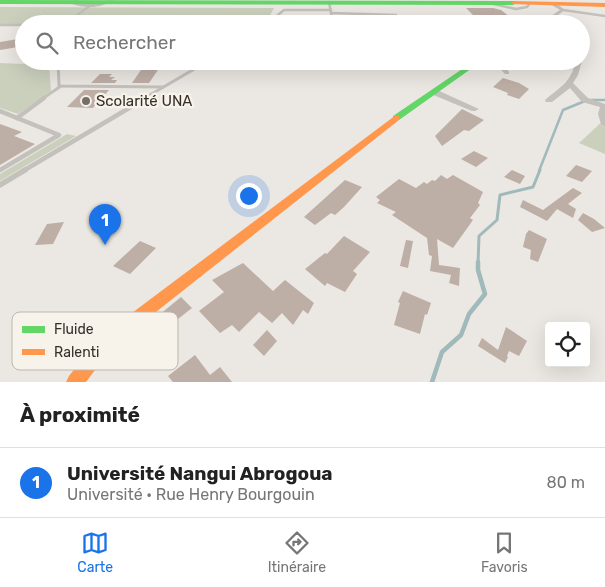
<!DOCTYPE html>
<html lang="fr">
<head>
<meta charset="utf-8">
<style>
  body { margin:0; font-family:Rubik,sans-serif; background:#f6f6f6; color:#222 }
  .controls { position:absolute; right:15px; bottom:15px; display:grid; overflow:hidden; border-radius:5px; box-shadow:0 5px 20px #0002 }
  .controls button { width:45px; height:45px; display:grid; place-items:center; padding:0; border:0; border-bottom:1px solid #e0e0e0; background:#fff; color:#222; font:25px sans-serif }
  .you { position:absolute; left:248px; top:195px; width:18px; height:18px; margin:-12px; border:4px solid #fff; border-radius:50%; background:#1a73e8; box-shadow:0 0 0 8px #1a73e833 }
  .badge { display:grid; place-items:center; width:32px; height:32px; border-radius:50%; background:#1a73e8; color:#fff; font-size:16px; font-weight:700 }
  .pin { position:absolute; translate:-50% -41px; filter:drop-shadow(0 1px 2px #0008) }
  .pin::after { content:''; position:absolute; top:26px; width:18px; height:15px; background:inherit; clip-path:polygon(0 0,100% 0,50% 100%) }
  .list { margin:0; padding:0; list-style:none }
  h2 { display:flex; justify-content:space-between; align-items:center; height:65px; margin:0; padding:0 20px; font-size:21px }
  h2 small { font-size:16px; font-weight:400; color:#767676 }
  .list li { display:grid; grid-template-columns:32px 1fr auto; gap:15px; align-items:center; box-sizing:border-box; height:70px; padding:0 20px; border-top:1px solid #e0e0e0 }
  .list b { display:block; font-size:19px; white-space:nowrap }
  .list p { margin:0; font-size:16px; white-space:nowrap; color:#767676 }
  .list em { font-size:16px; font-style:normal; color:#767676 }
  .icon { flex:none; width:28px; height:28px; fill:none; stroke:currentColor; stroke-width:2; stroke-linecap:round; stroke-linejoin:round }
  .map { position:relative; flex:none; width:605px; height:382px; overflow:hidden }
  .search { position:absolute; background:#fff; box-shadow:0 5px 20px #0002; left:15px; right:15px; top:15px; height:55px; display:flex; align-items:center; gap:12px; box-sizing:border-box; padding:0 18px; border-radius:28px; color:#767676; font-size:19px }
  .sheet { height:135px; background:#fff }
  nav { display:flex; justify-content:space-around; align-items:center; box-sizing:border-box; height:70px; border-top:1px solid #e0e0e0; background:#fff; font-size:14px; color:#767676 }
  nav a { display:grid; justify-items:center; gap:2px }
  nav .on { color:#1a73e8 }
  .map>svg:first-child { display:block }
  .green { fill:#cbd0bd }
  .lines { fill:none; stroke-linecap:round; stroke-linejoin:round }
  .stream-far2 { stroke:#a0b9ba; stroke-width:2.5 }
  .stream-far1 { stroke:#a0b9ba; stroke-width:3 }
  .stream { stroke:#a0b9ba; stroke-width:4.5 }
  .building { fill:#bdaea6 }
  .lane-far3 { stroke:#c4c0bb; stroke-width:2.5 }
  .lane-far2 { stroke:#c4c0bb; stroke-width:3 }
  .lane-far1 { stroke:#c4c0bb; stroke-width:4.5 }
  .lane { stroke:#c4c0bb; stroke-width:5.5 }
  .street { fill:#c4c0bb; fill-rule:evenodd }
  .fast { fill:#63d668; fill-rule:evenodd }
  .slow { fill:#ff974d; fill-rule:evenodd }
  .poi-dot { fill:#756f6a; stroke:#f7f2ea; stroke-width:2 }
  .labels { text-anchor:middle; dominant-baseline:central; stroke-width:5; stroke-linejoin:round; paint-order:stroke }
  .far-poi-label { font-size:15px; fill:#352e29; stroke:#f7f2ea; text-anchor:start }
  .key { fill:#f7f2ea; stroke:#bdb7b0; stroke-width:1 }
  .key-label { font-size:14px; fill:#352e29 }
</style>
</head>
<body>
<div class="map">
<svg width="605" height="382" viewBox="0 0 605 382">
  <rect width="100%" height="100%" fill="#ebe7e2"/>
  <g class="green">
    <path d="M0,7l274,1 -9,16h-265z"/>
    <path d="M0,63l49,2 2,26 -33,23 -18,-6z"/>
    <path d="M605,119v35l-26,-11z"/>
    <path d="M67,134l9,2 -76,45v-7z"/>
  </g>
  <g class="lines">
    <g class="stream-far2">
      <path d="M591,100h14"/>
      <path d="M539,171l24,-61 22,-9"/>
    </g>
    <path class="stream-far1" d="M478,264l1,-28 18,-16 3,-25 33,-8 7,-17"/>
    <path class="stream" d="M432,382l10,-30 19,-17 8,-21 16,-20 -7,-24v-8"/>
  </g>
  <g class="building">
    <path d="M466,8h27l8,2 13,10h-36z"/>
    <path d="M24,38v8l-24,4v-8z"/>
    <path d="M145,64h17l-13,19h-17z"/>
    <path d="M100,74h12l-3,3h6l-4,3h6l-2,3h-24z"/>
    <path d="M503,78l16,5 10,6 -10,10 -12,-4 1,-2 -15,-6z"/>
    <path d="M84,90h25l-16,18 -26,-1z"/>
    <path d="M462,109l22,11 -15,11 -5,-1 -22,16 -7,-10z"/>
    <path d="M0,124l22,8 -8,4 21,8 -35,21z"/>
    <path d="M474,151l14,7 -12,9 -15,-8z"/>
    <path d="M576,165l16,6 -10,11 -16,-6z"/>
    <path d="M512,170l13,6 -5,8 -16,-7z"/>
    <path d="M441,175l6,4 6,-4 30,17 -5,11 2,2 -10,13 3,2 -20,28 -16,-9 2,26 21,3 -1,18 -10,-3 2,-8 -21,-4 2,-15 -3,-1 -2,-17 -35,-23 4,-3 -19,-9 3,-3 -4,-3 23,-18 17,9 8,-6 3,2 5,-4 3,1z"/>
    <path d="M345,180l17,7 -18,20 -9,8 -4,-2 -16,12 -11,-8z"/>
    <path d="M573,188l9,5 -14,11 8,5 -3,9 -16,-9 -10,12 -27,-14 3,-7 20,10z"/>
    <path d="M583,213l11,6 11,9 -13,4 -14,-12z"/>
    <path d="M64,222l-11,22 -18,1 12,-21z"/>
    <path d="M529,230l18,9 -9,23 -8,-3 1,-9 -8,-3 3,-13z"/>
    <path d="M344,236l26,16 -17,19 4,3 -12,18 -18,-9 -2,3 -20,-17 20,-16 2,1z"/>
    <path d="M406,240l7,1 -5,27 -8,-2z"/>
    <path d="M140,241l16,7 -26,26 -17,-8z"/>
    <path d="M243,263l30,28 12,-11 29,23 -6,11 -5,-4 -10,15 -11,-12 -10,10 -13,-11 -20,20 -7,-7 -12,8 -21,-22 25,-19 -12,-12z"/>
    <path d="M403,291l28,12 -4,12 -2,-1 -5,20 -26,-9 6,-22 -2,-1z"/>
    <path d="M181,297l11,11 -14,11 -10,13 -15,-12z"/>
    <path d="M506,327l21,14 -8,15 -10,-5 -2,5 1,1 -3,6 -27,-17 4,-8 16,12z"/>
    <path d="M267,330l10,11 -13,15 -11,-11z"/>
    <path d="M195,355l15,20 10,-8 12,15h-59l-5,-6z"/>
  </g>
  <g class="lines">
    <g class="lane-far3">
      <path d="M329,2l4,22"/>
      <path d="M489,3l27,6 11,-2 3,-4"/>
      <path d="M563,10l42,6"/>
      <path d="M331,13l65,2"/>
      <path d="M65,24l26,-19"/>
      <path d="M192,24l77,-2"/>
      <path d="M267,24l17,-14h47"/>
      <path d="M0,25h24"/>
    </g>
    <g class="lane-far2">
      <path d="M58,61l1,25 104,1"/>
      <path d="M42,99l19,-13"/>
      <path d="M143,99l65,-38"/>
    </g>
    <g class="lane-far1">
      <path d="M0,111l59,24 -59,35"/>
      <path d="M17,118l27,-20"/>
      <path d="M23,171l123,-73"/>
    </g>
    <path class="lane" d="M0,185l25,-15"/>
    <g class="street">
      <path d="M74,0h4l-1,2c15,5 23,-2 37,-2 -12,8 -28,9 -42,4z"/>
      <path d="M550,2h4l11,8 -20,14h-6l21,-14 -10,-6z"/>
      <path d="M581,60l1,1 -4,14 -5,8 15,15 17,6v22l-4,-2 -3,-10 2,-7 -18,-5 -12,-14 -18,14h-6l-1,-2c16,-14 25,-16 31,-39h5z"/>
      <path d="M493,61h7l9,11v2h-4z"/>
      <path d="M431,90h6l42,19 -4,2h-3l-41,-17z"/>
    </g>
    <g class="fast">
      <path d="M0,0l513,1 3,2 -3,2 -513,-1z"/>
      <path d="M474,61h8l-83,59h-6v-4z"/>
    </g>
    <g class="slow">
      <path d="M513,1l92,2v4l-94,-3z"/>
      <path d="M396,115l3,1v4l-257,203 -47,47 -9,12h-20l3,-6 14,-18 49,-45z"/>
    </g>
  </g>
  <circle class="poi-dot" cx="86" cy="101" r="5"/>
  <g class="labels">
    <g class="far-poi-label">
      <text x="96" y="101">Scolarité UNA</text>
    </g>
  </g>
  <rect x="12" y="312" width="166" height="58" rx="8" class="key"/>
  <rect x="22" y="326" width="23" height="7" fill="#63d668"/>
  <rect x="22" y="349" width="23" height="6" fill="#ff974d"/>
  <g class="key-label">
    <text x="54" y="334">Fluide</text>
    <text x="54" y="357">Ralenti</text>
  </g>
</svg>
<div class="controls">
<button><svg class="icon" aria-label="locate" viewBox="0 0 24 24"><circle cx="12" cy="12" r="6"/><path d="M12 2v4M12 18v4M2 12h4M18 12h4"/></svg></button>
</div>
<div class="you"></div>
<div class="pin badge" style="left:105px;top:245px">1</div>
<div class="search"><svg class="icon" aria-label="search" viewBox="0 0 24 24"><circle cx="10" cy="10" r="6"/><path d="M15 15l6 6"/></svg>Rechercher</div>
</div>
<section class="sheet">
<h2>À proximité<small></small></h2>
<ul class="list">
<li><span class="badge">1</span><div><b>Université Nangui Abrogoua</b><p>Université · Rue Henry Bourgouin</p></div><em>80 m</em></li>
</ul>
</section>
<nav>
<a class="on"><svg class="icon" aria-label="map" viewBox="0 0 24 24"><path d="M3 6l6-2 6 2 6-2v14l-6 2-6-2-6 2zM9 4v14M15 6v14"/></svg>Carte</a>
<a><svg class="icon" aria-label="directions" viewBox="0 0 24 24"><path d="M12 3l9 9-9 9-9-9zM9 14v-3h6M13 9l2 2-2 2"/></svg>Itinéraire</a>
<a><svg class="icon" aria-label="saved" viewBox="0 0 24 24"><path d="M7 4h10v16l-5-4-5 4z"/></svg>Favoris</a>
</nav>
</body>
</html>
